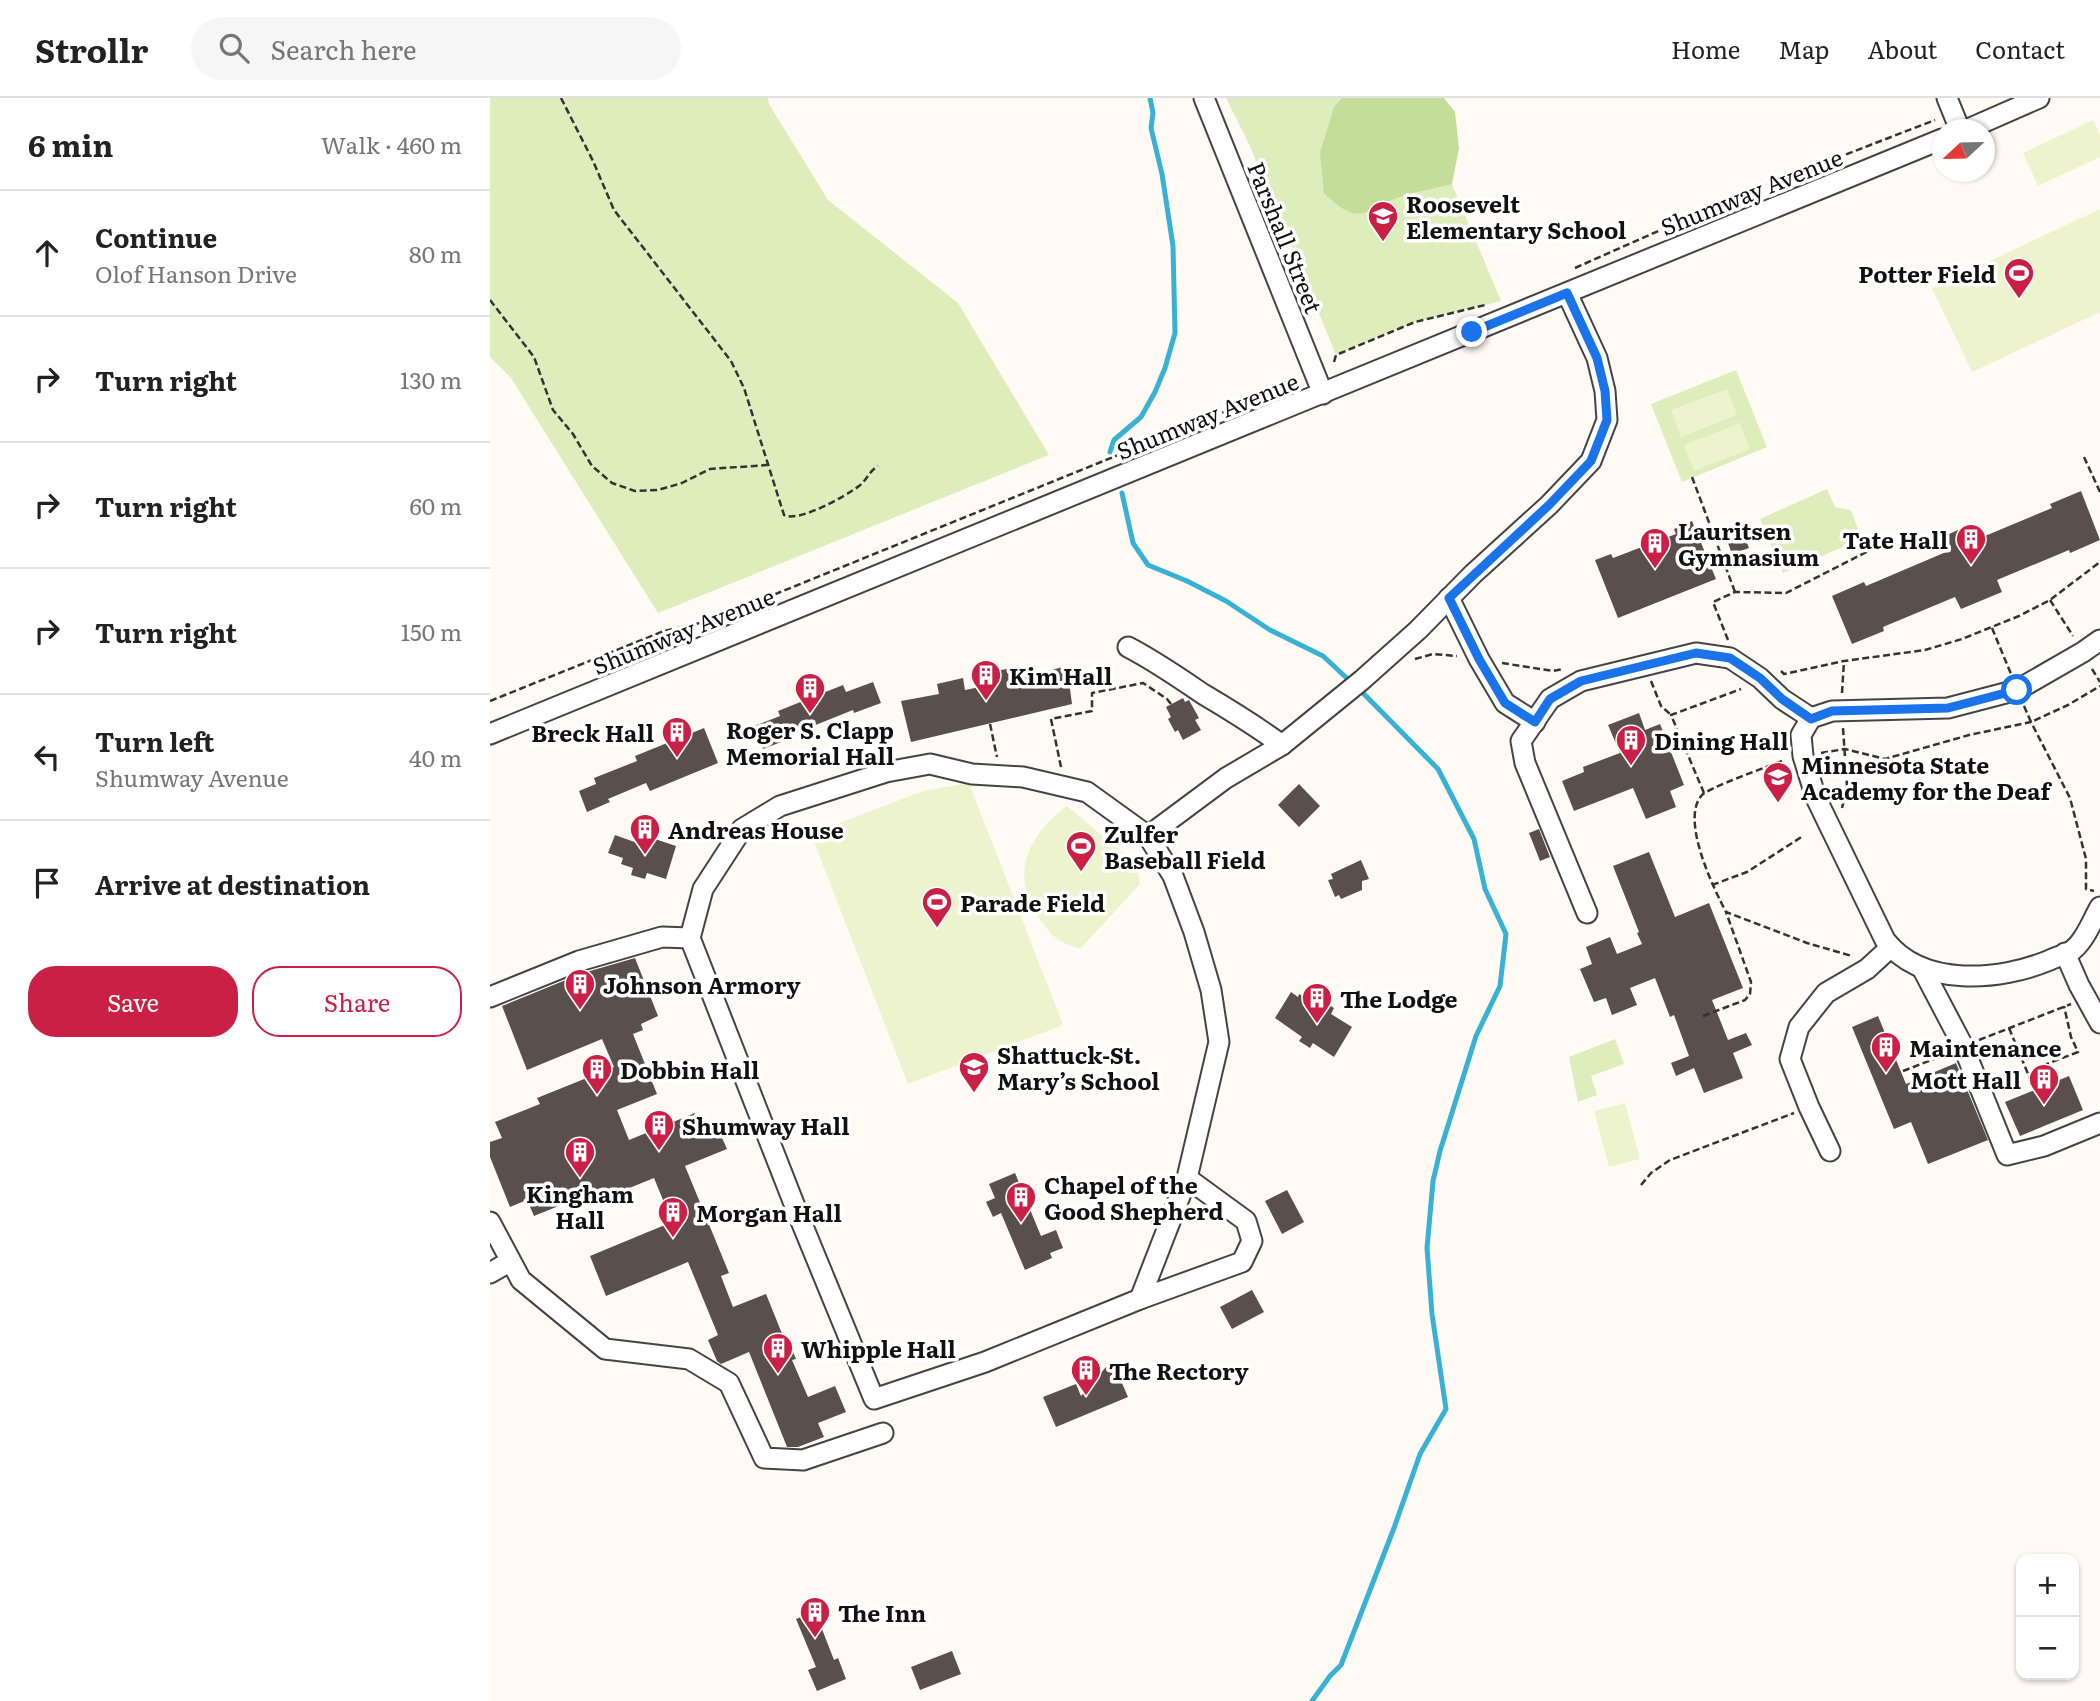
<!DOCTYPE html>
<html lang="en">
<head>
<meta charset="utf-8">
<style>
  body { margin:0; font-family:Literata,serif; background:#f6f6f6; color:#222 }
  .controls { position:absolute; right:21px; bottom:21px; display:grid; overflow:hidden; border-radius:14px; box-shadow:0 2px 5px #0004 }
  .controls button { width:63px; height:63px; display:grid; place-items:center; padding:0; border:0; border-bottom:2px solid #e0e0e0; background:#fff; color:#222; font:35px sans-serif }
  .compass { position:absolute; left:1442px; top:21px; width:63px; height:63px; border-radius:50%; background:#fff; box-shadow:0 2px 5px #0004; rotate:248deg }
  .stop { position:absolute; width:21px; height:21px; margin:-16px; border:5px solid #1a73e8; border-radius:50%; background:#fff }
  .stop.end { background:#1a73e8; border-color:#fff; box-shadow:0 2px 7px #0008 }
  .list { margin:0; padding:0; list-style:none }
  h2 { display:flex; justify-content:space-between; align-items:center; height:91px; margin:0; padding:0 28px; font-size:30px }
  h2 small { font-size:23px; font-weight:400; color:#767676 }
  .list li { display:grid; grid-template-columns:46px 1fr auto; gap:21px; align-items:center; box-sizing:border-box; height:126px; padding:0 28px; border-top:2px solid #e0e0e0 }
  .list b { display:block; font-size:26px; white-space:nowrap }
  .list p { margin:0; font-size:23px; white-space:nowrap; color:#767676 }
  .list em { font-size:23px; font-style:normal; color:#767676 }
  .actions { display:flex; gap:14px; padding:21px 28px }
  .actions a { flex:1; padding:16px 0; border:2px solid #ca2045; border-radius:28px; text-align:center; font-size:24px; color:#ca2045 }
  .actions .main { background:#ca2045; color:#fff }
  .icon { flex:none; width:38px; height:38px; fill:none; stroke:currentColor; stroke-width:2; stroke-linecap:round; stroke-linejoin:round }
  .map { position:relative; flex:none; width:1610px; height:1603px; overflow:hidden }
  header { display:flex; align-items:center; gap:42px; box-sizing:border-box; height:98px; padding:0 35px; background:#fff; border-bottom:2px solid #e0e0e0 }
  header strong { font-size:33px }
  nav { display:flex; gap:38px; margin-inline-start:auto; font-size:24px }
  .search { width:490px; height:63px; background:#f6f6f6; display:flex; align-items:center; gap:18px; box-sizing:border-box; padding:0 24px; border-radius:38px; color:#767676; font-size:26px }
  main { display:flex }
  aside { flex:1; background:#fff }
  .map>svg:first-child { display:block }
  .green { fill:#ddedbb }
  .forest { fill:#c4de99 }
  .pitch { fill:#edf3cd }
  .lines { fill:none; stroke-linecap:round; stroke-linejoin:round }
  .stream { stroke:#39b1d4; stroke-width:5 }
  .building { fill:#5a4f4c }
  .minor-casing { stroke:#444; stroke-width:23 }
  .path { stroke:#333; stroke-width:2.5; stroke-dasharray:7 3.5; stroke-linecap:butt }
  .minor { stroke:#fff; stroke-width:19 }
  .route { stroke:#1a73e8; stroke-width:9 }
  .labels { text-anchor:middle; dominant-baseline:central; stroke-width:7; stroke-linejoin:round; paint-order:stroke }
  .street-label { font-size:23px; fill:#111; stroke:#fff }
  .poi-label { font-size:23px; font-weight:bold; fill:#111; stroke:#fff; text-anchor:start }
</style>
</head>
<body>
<header>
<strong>Strollr</strong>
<div class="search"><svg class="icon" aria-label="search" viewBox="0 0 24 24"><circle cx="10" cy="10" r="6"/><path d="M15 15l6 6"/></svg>Search here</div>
<nav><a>Home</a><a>Map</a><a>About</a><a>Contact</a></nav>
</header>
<main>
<aside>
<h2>6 min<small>Walk · 460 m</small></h2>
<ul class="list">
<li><svg class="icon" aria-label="ahead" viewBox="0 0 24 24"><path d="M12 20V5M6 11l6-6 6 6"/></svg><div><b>Continue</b><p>Olof Hanson Drive</p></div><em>80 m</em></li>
<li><svg class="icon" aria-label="right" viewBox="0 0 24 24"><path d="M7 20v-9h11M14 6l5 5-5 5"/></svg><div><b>Turn right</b></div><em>130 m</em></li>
<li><svg class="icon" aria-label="right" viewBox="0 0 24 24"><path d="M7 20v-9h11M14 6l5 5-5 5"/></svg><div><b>Turn right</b></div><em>60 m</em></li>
<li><svg class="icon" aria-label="right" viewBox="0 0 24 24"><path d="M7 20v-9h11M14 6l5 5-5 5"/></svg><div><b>Turn right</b></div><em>150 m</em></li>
<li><svg class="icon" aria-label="left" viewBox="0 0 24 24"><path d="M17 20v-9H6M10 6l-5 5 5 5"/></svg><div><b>Turn left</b><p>Shumway Avenue</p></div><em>40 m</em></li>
<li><svg class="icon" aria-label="arrive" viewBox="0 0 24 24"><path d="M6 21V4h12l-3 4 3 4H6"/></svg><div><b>Arrive at destination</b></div></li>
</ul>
<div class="actions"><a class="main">Save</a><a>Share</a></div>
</aside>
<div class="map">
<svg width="1610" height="1603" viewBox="0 0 1610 1603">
  <rect width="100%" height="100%" fill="#fffbf4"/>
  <g class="green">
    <path d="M0,0h278l1,6 59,96 130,103 91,152 -391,158 -147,-235 -21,-21z"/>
    <path d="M736,0h190l85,203 -86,21 -79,33 -87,-211z"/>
    <path d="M1246,272l31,77 -85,35 -31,-78z"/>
    <path d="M1337,391l8,18 16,3 7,19 -8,15 -67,29 -23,-54z"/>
    <path d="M1125,941l9,25 -33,12 6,19 -19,7 -9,-45z"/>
  </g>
  <path class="forest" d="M852,0h102l11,14 4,36 -7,36c-16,4 -33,7 -49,12 -39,12 -41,34 -79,-3l-4,-40 14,-46z"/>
  <g class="pitch">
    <path d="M1603,22l7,15v22l-62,29 -15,-33z"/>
    <path d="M1610,111v103l-128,60 -40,-84z"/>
    <path d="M1237,291l10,26 -56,22 -10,-27z"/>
    <path d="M1250,325l10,26 -56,22 -10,-26z"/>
    <path d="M479,685l94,242 -155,59 -97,-250 112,-43z"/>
    <path d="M577,708l71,60 2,18 -60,65c-7,-3 -15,-5 -20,-8 -9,-6 -16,-16 -22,-24 -29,-43 -9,-83 29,-111z"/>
    <path d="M1135,1005l15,56 -31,8 -15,-56z"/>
  </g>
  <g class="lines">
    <g class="stream">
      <path d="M620,354l4,-12 27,-23 14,-25 10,-24 10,-35 -2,-87 -11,-72 -11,-46 2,-15 -3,-15"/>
      <path d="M632,395l11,50 15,22 39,16 39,20 44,29 53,26 29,27"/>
      <path d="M822,1603l18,-25 11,-11 53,-137 26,-74 26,-45 -14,-95 -5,-66 6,-67 7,-30 36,-115 24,-50 6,-52 -21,-45 -11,-50 -36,-70 -79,-80"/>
    </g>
  </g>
  <g class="building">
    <path d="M1591,393l19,49 -30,13 -1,-3 -72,30 5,12 -41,17 -6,-12 -72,30 1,4 -32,13 -20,-48 32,-14 2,4 80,-34 -6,-14 27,-12 6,15 79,-33 -2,-4z"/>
    <path d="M1202,423l24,58 -98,39 -23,-58 16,-6 2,4 63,-24 -2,-5z"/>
    <path d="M1252,431l7,19 -17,6 -7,-19z"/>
    <path d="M531,568l2,11 44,-11 5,38 -161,38 -10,-41 38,-7 -2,-10 26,-6 2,12 30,-6 -3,-12z"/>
    <path d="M383,584l8,21 -27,10 -1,-3 -65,26 1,3 -26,10 -9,-23 26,-10 -2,-5 65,-26 3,7z"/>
    <path d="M693,600l2,4 4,-2 10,18 -4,2 6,10 -18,10 -5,-10 -3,2 -7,-13 3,-2 -5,-10z"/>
    <path d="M1149,615l6,17 15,-6 24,61 -14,6 6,16 -30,12 -13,-31 -59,23 -12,-30 22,-9 -1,-5 37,-14 -12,-28z"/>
    <path d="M214,630l14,35 -68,28 -4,-8 -38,16 2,3 -23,10 -8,-21 17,-7 -2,-6 43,-17 -2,-5z"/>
    <path d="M809,686l21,22 -21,21 -21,-22z"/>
    <path d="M1049,731l11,28 -10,4 -11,-28z"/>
    <path d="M125,737l25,9 3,-9 33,11 -10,33 -19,-6 -2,6 -14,-4 2,-7 -12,-4 2,-6 -15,-5z"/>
    <path d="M1159,754l26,65 34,-14 34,85 -31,12 16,40 18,-7 6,12 -19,8 10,25 -39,15 -10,-25 -18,8 -5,-13 18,-7 -15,-41 -4,2 -15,-39 -25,10 7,17 -25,10 -6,-17 -12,4 -14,-33 12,-5 -6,-17 24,-10 7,17 25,-10 -5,-11 2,-1 -26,-66z"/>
    <path d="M871,762l8,19 -7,2v9l-21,9 -2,-4 -4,2 -7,-17 5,-1 -2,-5z"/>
    <path d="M145,860l23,58 -17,8 2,6 -10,4 24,60 -40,16 12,30 66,-27 5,12 8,-3 5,12 6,-3 8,18 -42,17 44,107 -8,3 12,31 33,-13 19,47 3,-1 8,19 -4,1 16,37 27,-11 11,26 -28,11 6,14 -26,10h-11l-38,-95 -28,12 -4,-3 -9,-21 10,-5 -30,-73 -82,34 -16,-40 82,-34 -18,-44 -84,34 -4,-9 -32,13 -7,-16 -17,7 -20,-50v-15l12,-4 -7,-16 45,-18 -3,-6 77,-31 -12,-28 -75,31 -25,-64 81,-33z"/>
    <path d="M801,894l7,5 1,-3 21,13 4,-5 10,6 -3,6 21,13 -18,30 -21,-14 -3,5 -11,-7 3,-4 -27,-19z"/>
    <path d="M1388,918l28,68 50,-21 32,77 -60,24 -17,-42 -17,7 -42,-102z"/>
    <path d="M1579,978l14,34 -63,26 -15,-34z"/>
    <path d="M525,1075l26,63 15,-6 7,18 -13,5 2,5 -27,12 -24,-57 -8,4 -7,-15 9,-4 -6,-14z"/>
    <path d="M797,1092l17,32 -22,12 -17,-33z"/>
    <path d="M762,1192l12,22 -32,17 -12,-22z"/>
    <path d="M616,1269l13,9 9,21 -72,30 -13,-30 33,-13 5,12z"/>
    <path d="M325,1513l19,49 4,-2 8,21 -29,12 -9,-21 8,-3 -20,-48z"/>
    <path d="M462,1553l9,23 -41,16 -9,-23z"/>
  </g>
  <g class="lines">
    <g class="minor-casing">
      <g id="minor">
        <path d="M714,0l119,296"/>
        <path d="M1457,0l13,32"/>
        <path d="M1476,32l73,-32"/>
        <path d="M959,500l30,61 26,44 30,19"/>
        <path d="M1610,542l-17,12 -66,38 -69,18 -116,3 -21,7 -10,17 2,21 13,42 69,142c37,48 115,41 165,20 6,-3 14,-5 20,-8 14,-9 22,-31 30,-45"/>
        <path d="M638,549c27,14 50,30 75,47 27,16 53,32 79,51"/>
        <path d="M0,636l1452,-595"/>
        <path d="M440,666l42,10 51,3 64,15 61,44 25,40 21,56 17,58 8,52 -32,136 -47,121 -155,63 -111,37 -76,-185 -108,-276 13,-49 39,-60 38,-23 106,-34z"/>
        <path d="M658,738l78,-58 56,-33 80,-65 56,-50 55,-56 76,-69 42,-44 16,-41 -2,-29 -8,-33 -30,-65"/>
        <path d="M1097,815l-62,-150 -4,-22 29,-42 31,-18 115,-28 34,5 30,20 22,21 29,19"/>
        <path d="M1575,855l14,32 21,38"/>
        <path d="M1432,870l41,78 44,109 37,-9 56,-23"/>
        <path d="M0,899l89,-36 83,-24 28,1"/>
        <path d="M1340,1053l-21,-44 -19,-48 9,-32 27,-34 41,-24 24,-22"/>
        <path d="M0,1124l31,58 84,69 84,10 40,24 35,75 39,2 80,-27"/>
        <path d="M0,1175l19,-11"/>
        <path d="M650,1201l102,-37 10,-21 -6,-20 -59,-43"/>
      </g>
    </g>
    <g class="path">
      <path d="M71,0l32,63 21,49 117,151 13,27 40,127c14,8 62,-19 75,-29 8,-6 10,-15 19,-20"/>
      <path d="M1085,170l153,-68 207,-80"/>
      <path d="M0,202l44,57 19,53 20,24 19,32 20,17 23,8 23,-1 24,-7 28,-14 57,-4"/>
      <path d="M844,264l2,-7 79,-33 70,-17"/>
      <path d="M1594,359l16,35"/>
      <path d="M1202,379l43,115"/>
      <path d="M1560,502l23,36"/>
      <path d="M1502,530l19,46"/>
      <path d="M1238,542l-15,-38 22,-10 51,1 108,-55"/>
      <path d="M925,561l18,-5 24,2"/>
      <path d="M1012,565l51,8 11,-2"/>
      <path d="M1602,571l8,13"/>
      <path d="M1291,573l3,3 60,-13 81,-11 37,-11 57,-23 31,-16 50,-38"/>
      <path d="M1161,583l10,25 9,8"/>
      <path d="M1352,595l2,-32"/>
      <path d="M0,603l174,-70 45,-10 530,-215"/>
      <path d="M1534,608l7,16 37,-17 32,-19"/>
      <path d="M500,626l7,33"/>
      <path d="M1331,655l24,-4 40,10 84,-24 62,-13 39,76 16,61v30l8,2"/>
      <path d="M1292,663c-13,5 -74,27 -80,34 -22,24 11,92 24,117l81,31 45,13"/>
      <path d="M571,669l-10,-48 41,-8v-18l51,-10 24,16 4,5"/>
      <path d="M1214,695l-33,-78 70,-26"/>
      <path d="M1352,710l5,-22 -4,-58"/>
      <path d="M1222,787l35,-13 56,-36"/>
      <path d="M1213,918l42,-16 5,-6 1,-12 -25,-70"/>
      <path d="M1519,930l24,58 14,-22 31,-12 -7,-15 -7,-31"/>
      <path d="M1489,942l92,-36"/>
      <path d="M1413,973l44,-17"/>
      <path d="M1151,1087l10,-12 19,-13 124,-47"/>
    </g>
    <use href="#minor" class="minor"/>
  </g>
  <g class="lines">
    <path class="route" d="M982,234l95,-39 30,65 8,33 2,29 -16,41 -42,44 -100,93 30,61 26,44 30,19 15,-23 31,-18 115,-28 34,5 30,20 22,21 29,20 21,-8 116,-3 69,-18"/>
  </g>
  <defs>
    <g id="school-pin" transform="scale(1.575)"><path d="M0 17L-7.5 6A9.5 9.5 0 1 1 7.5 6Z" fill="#ca2045" stroke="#fff"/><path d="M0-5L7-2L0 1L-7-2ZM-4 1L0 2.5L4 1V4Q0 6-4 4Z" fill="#fff"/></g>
    <g id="stadium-pin" transform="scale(1.575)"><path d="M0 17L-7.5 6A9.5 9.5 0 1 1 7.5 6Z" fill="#ca2045" stroke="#fff"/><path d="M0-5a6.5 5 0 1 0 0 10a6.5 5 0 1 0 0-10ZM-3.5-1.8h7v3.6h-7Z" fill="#fff"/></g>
    <g id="building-pin" transform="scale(1.575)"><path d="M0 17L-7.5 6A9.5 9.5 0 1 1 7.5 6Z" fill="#ca2045" stroke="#fff"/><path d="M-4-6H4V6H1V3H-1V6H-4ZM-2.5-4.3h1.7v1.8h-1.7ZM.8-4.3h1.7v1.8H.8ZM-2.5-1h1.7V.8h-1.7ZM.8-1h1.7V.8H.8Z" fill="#fff"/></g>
  </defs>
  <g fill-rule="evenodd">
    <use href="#school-pin" x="893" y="118"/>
    <use href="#stadium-pin" x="1529" y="175"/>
    <use href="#building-pin" x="1481" y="441"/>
    <use href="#building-pin" x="1165" y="445"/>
    <use href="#building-pin" x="496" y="577"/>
    <use href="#building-pin" x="320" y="590"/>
    <use href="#building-pin" x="187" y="634"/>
    <use href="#building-pin" x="1141" y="642"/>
    <use href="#school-pin" x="1288" y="679"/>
    <use href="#building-pin" x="155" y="731"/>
    <use href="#stadium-pin" x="591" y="748"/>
    <use href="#stadium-pin" x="447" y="804"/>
    <use href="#building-pin" x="90" y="886"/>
    <use href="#building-pin" x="827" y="900"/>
    <use href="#building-pin" x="1396" y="949"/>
    <use href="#school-pin" x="484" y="969"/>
    <use href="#building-pin" x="107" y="971"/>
    <use href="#building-pin" x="1554" y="981"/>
    <use href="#building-pin" x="169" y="1027"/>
    <use href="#building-pin" x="90" y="1054"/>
    <use href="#building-pin" x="531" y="1099"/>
    <use href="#building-pin" x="183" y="1114"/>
    <use href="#building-pin" x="288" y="1250"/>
    <use href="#building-pin" x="596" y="1272"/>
    <use href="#building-pin" x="325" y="1514"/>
  </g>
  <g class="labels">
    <g class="street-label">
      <text transform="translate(1261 93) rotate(-22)">Shumway Avenue</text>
      <text transform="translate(796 139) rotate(68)">Parshall Street</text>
      <text transform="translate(717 317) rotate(-22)">Shumway Avenue</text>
      <text transform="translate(193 532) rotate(-22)">Shumway Avenue</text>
    </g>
    <g class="poi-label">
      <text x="916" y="105">Roosevelt<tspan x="916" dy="26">Elementary School</tspan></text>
      <text x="1506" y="175" text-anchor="end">Potter Field</text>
      <text x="1188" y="432">Lauritsen<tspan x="1188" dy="26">Gymnasium</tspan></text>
      <text x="1458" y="441" text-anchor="end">Tate Hall</text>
      <text x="519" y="577">Kim Hall</text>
      <text x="320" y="631" text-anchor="middle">Roger S. Clapp<tspan x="320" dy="26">Memorial Hall</tspan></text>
      <text x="164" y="634" text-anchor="end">Breck Hall</text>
      <text x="1164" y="642">Dining Hall</text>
      <text x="1311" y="666">Minnesota State<tspan x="1311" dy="26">Academy for the Deaf</tspan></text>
      <text x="178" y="731">Andreas House</text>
      <text x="614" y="735">Zulfer<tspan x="614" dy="26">Baseball Field</tspan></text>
      <text x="470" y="804">Parade Field</text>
      <text x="113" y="886">Johnson Armory</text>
      <text x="850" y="900">The Lodge</text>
      <text x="1419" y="949">Maintenance</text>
      <text x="507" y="956">Shattuck-St.<tspan x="507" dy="26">Mary’s School</tspan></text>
      <text x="130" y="971">Dobbin Hall</text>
      <text x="1531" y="981" text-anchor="end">Mott Hall</text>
      <text x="192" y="1027">Shumway Hall</text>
      <text x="554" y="1086">Chapel of the<tspan x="554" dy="26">Good Shepherd</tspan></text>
      <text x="90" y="1095" text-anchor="middle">Kingham<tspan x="90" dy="26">Hall</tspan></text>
      <text x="206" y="1114">Morgan Hall</text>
      <text x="311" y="1250">Whipple Hall</text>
      <text x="619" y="1272">The Rectory</text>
      <text x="348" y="1514">The Inn</text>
    </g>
  </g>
</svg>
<div class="controls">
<button>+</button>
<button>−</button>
</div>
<svg class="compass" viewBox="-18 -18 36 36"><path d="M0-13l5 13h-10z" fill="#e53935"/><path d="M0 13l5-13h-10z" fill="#767676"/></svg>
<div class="stop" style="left:1527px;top:592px"></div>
<div class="stop end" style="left:982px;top:234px"></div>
</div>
</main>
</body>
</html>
